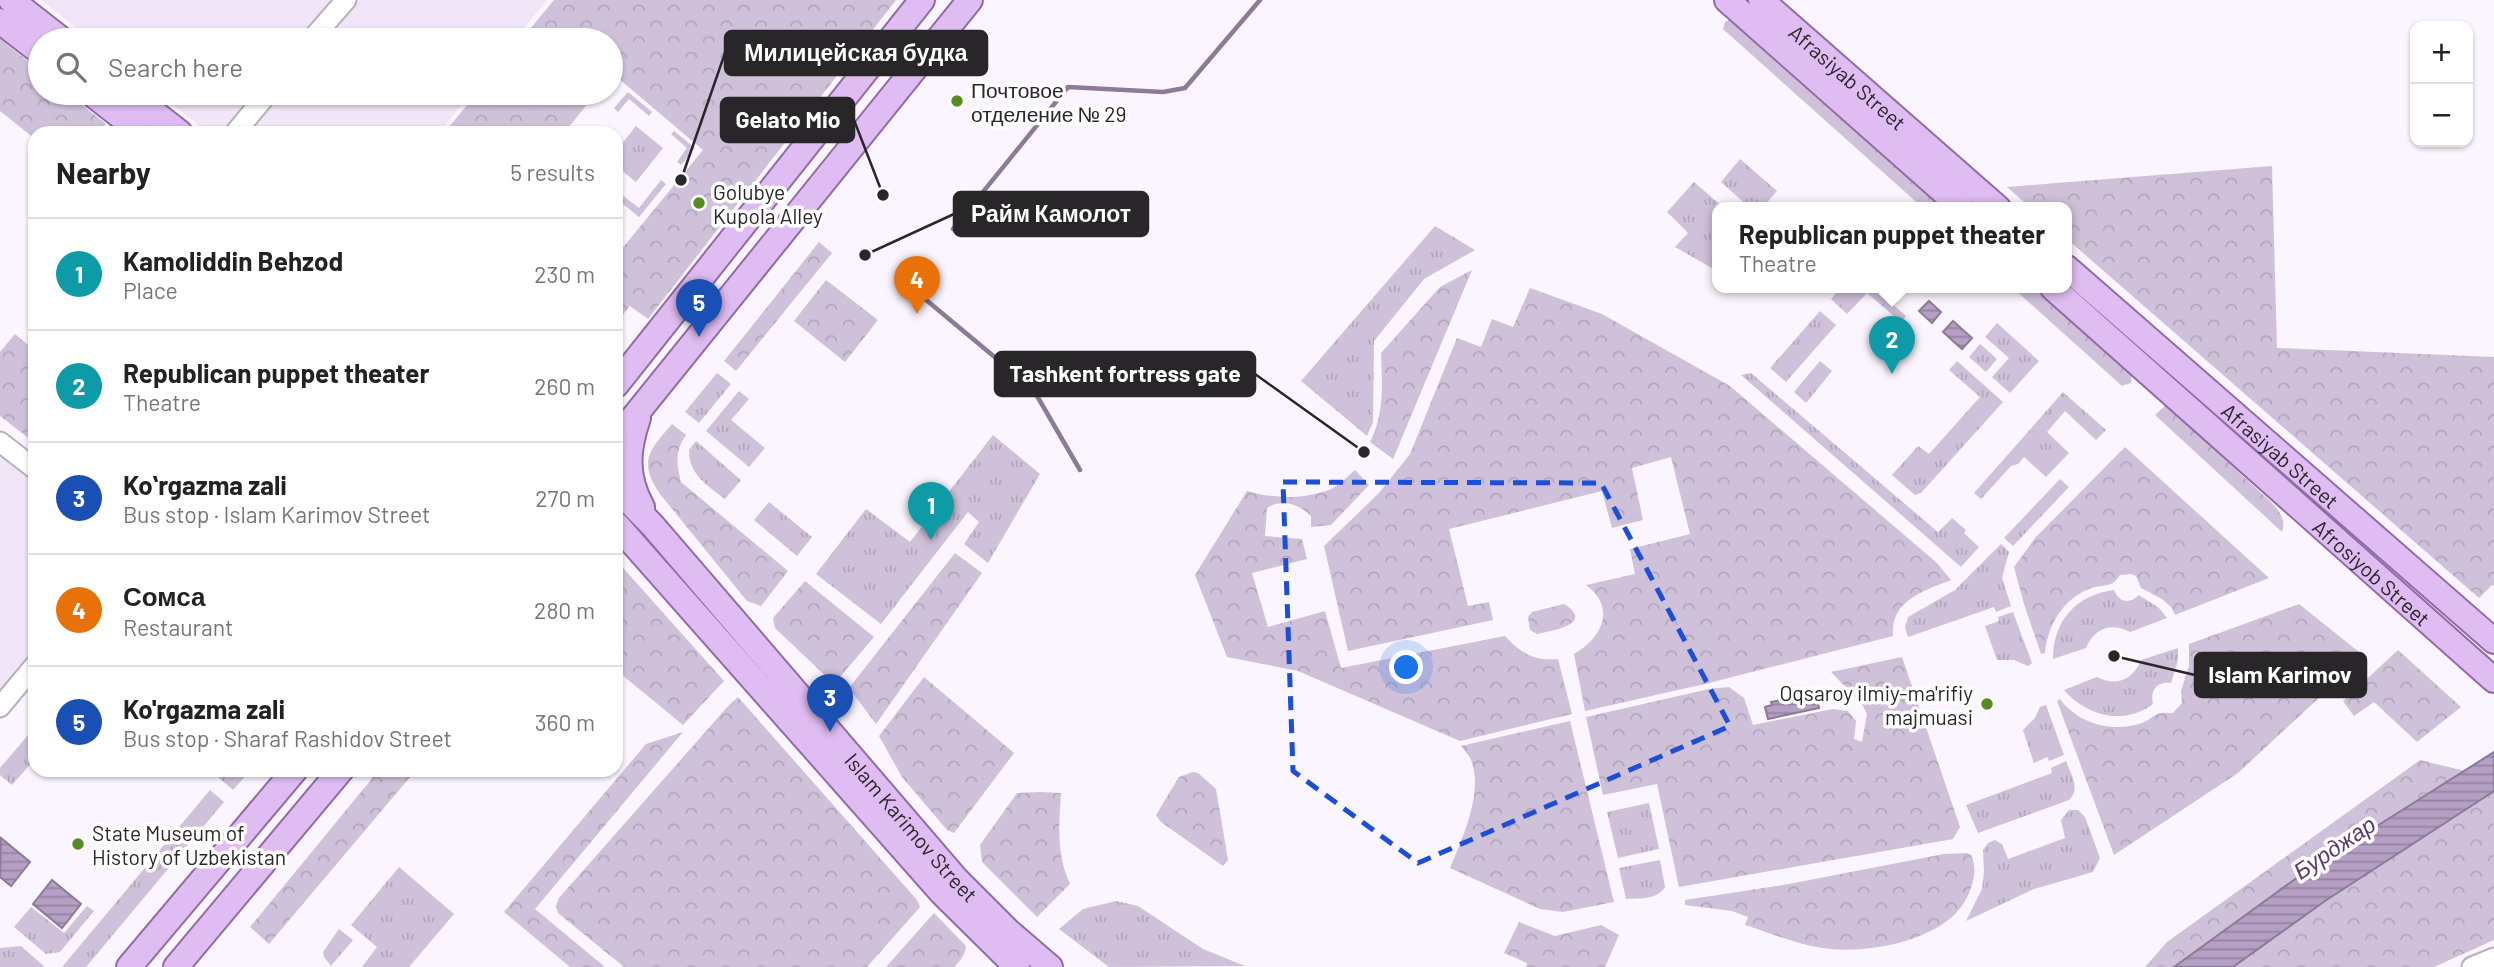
<!DOCTYPE html>
<html lang="en">
<head>
<meta charset="utf-8">
<style>
  body { margin:0; font-family:Barlow,sans-serif; background:#f6f6f6; color:#222 }
  .controls { position:absolute; right:21px; top:21px; display:grid; overflow:hidden; border-radius:14px; box-shadow:0 2px 5px #0004 }
  .controls button { width:63px; height:63px; display:grid; place-items:center; padding:0; border:0; border-bottom:2px solid #e0e0e0; background:#fff; color:#222; font:35px sans-serif }
  .you { position:absolute; left:1407px; top:668px; width:24px; height:24px; margin:-18px; border:5px solid #fff; border-radius:50%; background:#1a73e8; box-shadow:0 0 0 10px #1a73e833 }
  .badge { display:grid; place-items:center; width:46px; height:46px; border-radius:50%; background:#568a23; color:#fff; font-size:23px; font-weight:700 }
  .pin { position:absolute; translate:-50% -58px; filter:drop-shadow(0 2px 4px #0008) }
  .pin::after { content:''; position:absolute; top:37px; width:24px; height:21px; background:inherit; clip-path:polygon(0 0,100% 0,50% 100%) }
  .popup { position:absolute; left:1712px; top:202px; width:360px; height:91px; box-sizing:border-box; display:grid; place-content:center; border-radius:14px; background:#fff; filter:drop-shadow(0 2px 5px #0005); font-size:23px; white-space:nowrap; color:#767676 }
  .popup b { font-size:26px; color:#222 }
  .popup::after { content:''; position:absolute; left:50%; top:100%; margin-left:-14px; border:14px solid transparent; border-top-color:#fff }
  .list { margin:0; padding:0; list-style:none }
  h2 { display:flex; justify-content:space-between; align-items:center; height:91px; margin:0; padding:0 28px; font-size:30px }
  h2 small { font-size:23px; font-weight:400; color:#767676 }
  .list li { display:grid; grid-template-columns:46px 1fr auto; gap:21px; align-items:center; box-sizing:border-box; height:112px; padding:0 28px; border-top:2px solid #e0e0e0 }
  .list b { display:block; font-size:26px; white-space:nowrap }
  .list p { margin:0; font-size:23px; white-space:nowrap; color:#767676 }
  .list em { font-size:23px; font-style:normal; color:#767676 }
  .icon { flex:none; width:38px; height:38px; fill:none; stroke:currentColor; stroke-width:2; stroke-linecap:round; stroke-linejoin:round }
  .map { position:relative; flex:none; width:2494px; height:967px; overflow:hidden }
  .search { position:absolute; background:#fff; box-shadow:0 2px 5px #0004; left:28px; top:28px; width:595px; height:77px; display:flex; align-items:center; gap:18px; box-sizing:border-box; padding:0 24px; border-radius:38px; color:#767676; font-size:26px }
  .panel { position:absolute; background:#fff; box-shadow:0 2px 5px #0004; left:28px; top:126px; width:595px; height:651px; border-radius:21px }
  .map>svg:first-child { display:block }
  .built { fill:#f1e5f8 }
  .grass { fill:url(#grass-tufts) }
  .forest { fill:url(#forest-crowns) }
  .water { fill:url(#water-rules); stroke:#8c7b96; stroke-width:2 }
  .lines { fill:none; stroke-linecap:round; stroke-linejoin:round }
  .stream { stroke:#8c7b96; stroke-width:4.5 }
  .minor-casing { stroke:#b7b0bb; stroke-width:23 }
  .major-casing { stroke:#916ba6; stroke-width:28 }
  .minor { stroke:#fff; stroke-width:19 }
  .major { stroke:#dfbcf1; stroke-width:24 }
  .marked { fill:none; stroke:#1d4ed8; stroke-width:5; stroke-dasharray:14 9; stroke-linejoin:round }
  .poi-dot { fill:#568a23; stroke:#fff; stroke-width:2.5 }
  .labels { text-anchor:middle; dominant-baseline:central; stroke-width:7; stroke-linejoin:round; paint-order:stroke }
  .street-label { font-size:21px; fill:#29262a; stroke:#fff }
  .poi-label { font-size:21px; fill:#29262a; stroke:#fff; text-anchor:start }
  .water-label { font-size:23px; font-style:italic; fill:#5b3b6c; stroke:#fff }
  .leader { fill:none; stroke:#29262a; stroke-width:2.5 }
  .callout-dot { fill:#29262a; stroke:#fff; stroke-width:2.5 }
  .callout { fill:#29262a; stroke:#29262a; stroke-width:2.5 }
  .callout-label { font-size:23px; text-anchor:middle; font-weight:bold; fill:#fff }
</style>
</head>
<body>
<div class="map">
<svg width="2494" height="967" viewBox="0 0 2494 967">
  <defs>
    <pattern id="grass-tufts" width="24" height="20" patternUnits="userSpaceOnUse" patternTransform="scale(1.75)"><rect width="24" height="20" fill="#d0c1da"/><path d="M3 7l-1-3M5 7V3M7 7l1-3M15 17l-1-3M17 17v-4M19 17l1-3" fill="none" stroke="#b3a6bb"/></pattern>
    <pattern id="forest-crowns" width="20" height="18" patternUnits="userSpaceOnUse" patternTransform="scale(1.75)"><rect width="20" height="18" fill="#d0c1da"/><path d="M2 6a3 3 0 1 1 6 0M12 15a3 3 0 1 1 6 0" fill="none" stroke="#b3a6bb"/></pattern>
    <pattern id="water-rules" width="6" height="5" patternUnits="userSpaceOnUse" patternTransform="scale(1.75)"><rect width="6" height="5" fill="#b69fc4"/><path d="M0 2.5h6" fill="none" stroke="#94819f"/></pattern>
  </defs>
  <rect width="100%" height="100%" fill="#faf5fe"/>
  <g class="built">
    <path d="M41,0h506l-33,40h-422z"/>
    <path d="M158,93h313l-32,40h-230z"/>
    <path d="M0,442l35,27v196l-35,42z"/>
  </g>
  <g class="grass">
    <path d="M628,92l24,20 -3,4 -20,-17 -11,13 -4,-4z"/>
    <path d="M636,126l27,22 -27,34 -20,-16v-15z"/>
    <path d="M674,131l21,17 -14,17 -4,-3 10,-14 -16,-14z"/>
    <path d="M1740,159l37,32 -15,17h-12l-29,-26z"/>
    <path d="M661,180l5,4 -27,33 -21,-17 4,-5 17,13z"/>
    <path d="M1694,182l30,26h-7v63l-42,-24 13,-14 -21,-21z"/>
    <path d="M1435,226l40,24 -51,29 -50,62 -1,81 -6,14 -66,-55z"/>
    <path d="M1840,288h34l32,28 -5,6 -34,-29 -20,21 -16,-15z"/>
    <path d="M1820,311l16,14 -50,57 -16,-14z"/>
    <path d="M1997,323l42,38 -29,32 -18,-16 17,-19 -24,-21z"/>
    <path d="M1980,344l17,15 -11,13 -17,-15z"/>
    <path d="M1820,361l12,10 -26,32 -12,-11z"/>
    <path d="M1957,361l46,41 -82,91 -6,2 -23,-20 26,-29 11,8 51,-57 -31,-27z"/>
    <path d="M717,373l14,11 -32,39 -14,-11z"/>
    <path d="M1751,373l187,159 14,-14 14,12 -2,3 15,14 -18,20 -220,-192z"/>
    <path d="M739,391l10,8 -18,21 34,28 -16,19 -43,-36z"/>
    <path d="M2063,392l43,38 -10,10 -31,-29 -18,21 22,21 -23,24 -22,-20 -6,7 -7,2 -30,33 -7,-6z"/>
    <path d="M993,435l47,39 -52,89 -24,-19 15,-22 -11,-10 -87,112 -65,-50 50,-65 44,33z"/>
    <path d="M696,441l45,39 -16,19c-18,-14 -36,-24 -36,-49z"/>
    <path d="M2060,479l9,8 -56,59 -9,-8z"/>
    <path d="M769,502l43,35 -15,19 -43,-36z"/>
    <path d="M2001,544l8,8 -7,26 9,28 -15,6 -2,-5 -86,30 -3,-10 3,-10 47,-27z"/>
    <path d="M2114,590c5,13 16,14 25,5l20,13 8,10 -37,14c-18,-10 -36,-4 -44,16l-33,11c0,-38 23,-64 61,-69z"/>
    <path d="M2013,612l19,51 -4,3 -14,-6h-17l-12,-34 14,-5 -1,-4z"/>
    <path d="M2178,648v12l-7,23c-14,-2 -21,7 -18,21 -30,22 -66,12 -89,-14l33,-13c19,10 36,3 44,-17z"/>
    <path d="M2046,705l18,50 -15,6 -2,-4 -13,6 -11,-33 12,-12 5,-11z"/>
    <path d="M35,727v32l-23,26 -12,-10v-7z"/>
    <path d="M2066,761c5,14 15,28 3,39l-91,33 -12,-28 86,-32 -1,-5z"/>
    <path d="M225,770h26l-18,20 -15,-13z"/>
    <path d="M210,790l14,12 -138,165h-24z"/>
    <path d="M1649,803l10,46 -41,9 -11,-46z"/>
    <path d="M2069,810h9l7,7 15,41 -7,14 -59,17 -68,32 16,-32 2,-17 -1,-22 5,-7 7,-3 7,4 6,15 57,-21 -4,-18z"/>
    <path d="M1660,860l5,27c-8,13 -24,11 -39,12l-7,-31z"/>
    <path d="M399,867l55,47 -45,53h-47l15,-20 -26,-22z"/>
    <path d="M1116,901l22,5 65,43 42,17 -136,1 -50,-38 24,-20z"/>
    <path d="M87,906l7,5 -34,41 -14,2 -32,-27 17,-20 33,26z"/>
    <path d="M339,929l14,11 -22,26 -7,-9 -1,-5z"/>
    <path d="M21,946l24,21h-45v-19z"/>
  </g>
  <g class="forest">
    <path d="M554,0h342l-248,319 -18,-13 -14,17v-67l87,-106 -91,-77 -1,1v-34h-90z"/>
    <path d="M1731,19l213,189h-21l-200,-179 2,-7z"/>
    <path d="M0,39l40,32v22h27l39,31 -8,9h-63v6l-35,-28z"/>
    <path d="M477,93h119l-32,40h-120z"/>
    <path d="M2272,166l5,182 217,9v229l-2,-1 -13,13 -412,-359v-31h-36l-24,-21z"/>
    <path d="M819,242l13,11 -96,118 -12,-10z"/>
    <path d="M1472,270l-79,189 -23,-17c15,-29 12,-58 11,-89l59,-66z"/>
    <path d="M826,280l52,40 -33,42 -51,-41z"/>
    <path d="M1530,288l72,26 128,72 207,177 14,17c-28,11 -61,21 -58,56l-184,47 -124,28 -11,-57c28,-16 43,-46 12,-69l49,-11 -5,-25 60,-15 -19,-77 -39,11 11,52 -31,8 -10,-37 -153,38 19,77 21,-4 4,18 -145,31 -24,-105 55,-53 31,-39 47,-116 24,9 11,-28 21,8z"/>
    <path d="M2013,288h22l97,86 -1,9 -9,3z"/>
    <path d="M15,334l20,17v92l-35,-27v-64z"/>
    <path d="M2166,405l106,98c8,9 14,17 10,29l-127,-117z"/>
    <path d="M672,424l14,11c-11,16 -10,28 -5,47l107,89 -27,35 -14,-5 -87,-107c-22,-33 -11,-43 12,-70z"/>
    <path d="M2125,447l144,131 -94,37 -4,-8 -9,-8 -21,-11 -5,-12 -5,-2 -11,1c-2,3 -4,6 -7,8 -6,3 -16,3 -22,5 -28,11 -43,36 -46,65l-4,1 -17,-50 -10,-37 21,-29z"/>
    <path d="M1355,470l14,15 -38,40 -20,2v-11c-12,-12 -30,-18 -44,-8l-2,28 37,3 5,20 -55,14 16,54 57,-16 16,57 164,-32c16,18 30,25 53,23l14,55 -112,27 -162,-70 -71,-14 -32,-82 52,-84c26,8 61,9 86,-3 8,-4 15,-12 22,-18z"/>
    <path d="M955,553l27,20 -106,151 -27,-36z"/>
    <path d="M616,560l108,121 -41,44 -67,-55z"/>
    <path d="M805,581l69,56 -40,47 -59,-56 -2,-10z"/>
    <path d="M1564,604c32,20 -13,27 -27,30l-7,-4 -2,-13 4,-5z"/>
    <path d="M2299,604l65,52 -126,117 -124,82 -57,-154 3,-2c18,25 53,34 82,24 6,-2 14,-10 20,-10 4,-1 7,1 11,0l9,-10 -1,-12 8,-25v-22z"/>
    <path d="M2398,650l63,57 -44,35 -43,-40 -20,14 -11,-15z"/>
    <path d="M1902,657l58,170 -7,12 -274,48 -22,-103 -54,11 -17,-78 123,-28 20,-2 15,11 9,27 80,-16 15,2 8,10 -2,18 8,3 5,-28 -5,-10 -31,-32z"/>
    <path d="M924,677l90,76 -60,80 -7,-3 -45,-53 -23,-41z"/>
    <path d="M738,697l179,203 3,7 -53,60h-243l-66,-54 -2,-7 3,-8 170,-193z"/>
    <path d="M1570,721l44,181 -51,10 -23,-3 -90,-41c12,-29 34,-76 21,-108 -2,-5 -7,-10 -10,-14z"/>
    <path d="M683,732l-148,177 70,58h-35l-66,-55 142,-168z"/>
    <path d="M2420,760l45,11 -156,98 -135,98h-29l22,-25z"/>
    <path d="M379,770h37l-147,174 -19,-17z"/>
    <path d="M1193,772l5,1 18,16 12,71 -5,6 -62,-44 -5,-7 23,-38z"/>
    <path d="M2494,791v149l-60,27h-201l92,-66z"/>
    <path d="M1040,792l21,1c-2,32 -5,61 9,91l-33,33 -55,-55 -2,-17 37,-52z"/>
    <path d="M1967,853l4,2c7,14 2,32 -6,46 -22,40 -101,54 -142,47 -27,-4 -53,-15 -78,-23l3,-8 -16,-6 -47,-6v-5l104,-16 155,-30z"/>
    <path d="M934,913l32,33c-1,9 -5,14 -12,21h-68z"/>
    <path d="M1519,922l36,14 46,-11 18,10 -14,32h-79l1,-4 -23,-10z"/>
  </g>
  <g class="water">
    <path d="M1929,301l12,11 -9,11 -13,-12z"/>
    <path d="M1953,321l19,17 -10,11 -19,-17z"/>
    <path d="M1816,693l3,15 -51,11 -3,-12 7,-2 -1,-3z"/>
    <path d="M2494,752v39l-169,110 -92,66h-59l135,-98z"/>
    <path d="M1,838l29,24 -19,24 -11,-9z"/>
    <path d="M52,880l29,24 -19,24 -29,-24z"/>
  </g>
  <g class="lines">
    <g class="stream">
      <path d="M953,229l115,-142 95,5 22,-4 75,-88"/>
      <path d="M925,299l108,90 47,81"/>
    </g>
    <g class="minor-casing">
      <g id="minor">
        <path d="M311,40l35,-40"/>
        <path d="M235,133l33,-40"/>
        <path d="M0,442l35,27"/>
        <path d="M0,707l35,-42"/>
        <path d="M2472,967l22,-9"/>
      </g>
    </g>
    <g class="major-casing">
      <g id="major">
        <path d="M11,0l51,40"/>
        <path d="M1727,0l235,208"/>
        <path id="s1" d="M1761,0l237,208"/>
        <path d="M0,21l40,31"/>
        <path d="M91,93l51,40"/>
        <path d="M129,93l51,40"/>
        <path id="s2" d="M2067,268l427,373"/>
        <path id="s3" d="M2053,288l441,392"/>
        <path d="M616,385l306,-385"/>
        <path d="M638,418c-11,32 -13,58 4,89"/>
        <path d="M616,439l354,-439"/>
        <path id="s4" d="M616,488l37,38 304,354 50,50 43,37"/>
        <path d="M616,524l326,369 75,74"/>
        <path d="M129,967l166,-197"/>
        <path d="M176,967l165,-197"/>
      </g>
    </g>
    <use href="#minor" class="minor"/>
    <use href="#major" class="major"/>
  </g>
  <path class="marked" d="M1283,482l318,1 129,243 -312,137 -125,-92z"/>
  <g class="poi-dot">
    <circle cx="957" cy="101" r="7"/>
    <circle cx="699" cy="203" r="7"/>
    <circle cx="1987" cy="704" r="7"/>
    <circle cx="78" cy="844" r="7"/>
  </g>
  <g class="labels">
    <g class="street-label">
      <text stroke="none"><textPath href="#s1" startOffset="116">Afrasiyab Street</textPath></text>
      <text stroke="none"><textPath href="#s2" startOffset="284">Afrasiyab Street</textPath></text>
      <text stroke="none"><textPath href="#s3" startOffset="427">Afrosiyob Street</textPath></text>
      <text stroke="none"><textPath href="#s4" startOffset="450">Islam Karimov Street</textPath></text>
    </g>
    <g class="poi-label">
      <text x="971" y="89">Почтовое<tspan x="971" dy="24">отделение № 29</tspan></text>
      <text x="713" y="191">Golubye<tspan x="713" dy="24">Kupola Alley</tspan></text>
      <text x="1973" y="692" text-anchor="end">Oqsaroy ilmiy-ma'rifiy<tspan x="1973" dy="24">majmuasi</tspan></text>
      <text x="92" y="832">State Museum of<tspan x="92" dy="24">History of Uzbekistan</tspan></text>
    </g>
    <g class="water-label">
      <text transform="translate(2334 847) rotate(-34)">Бурджар</text>
    </g>
  </g>
  <path class="leader" d="M681 180L725 53M883 195L854 120M865 255L954 214M1364 452L1255 374M2114 656L2195 675"/>
  <g class="callout-dot">
    <circle cx="681" cy="180" r="7"/>
    <circle cx="883" cy="195" r="7"/>
    <circle cx="865" cy="255" r="7"/>
    <circle cx="1364" cy="452" r="7"/>
    <circle cx="2114" cy="656" r="7"/>
  </g>
  <g class="callout">
    <rect x="725" y="31" width="262" height="44" rx="7"/>
    <rect x="721" y="98" width="133" height="44" rx="7"/>
    <rect x="954" y="192" width="194" height="44" rx="7"/>
    <rect x="995" y="352" width="260" height="44" rx="7"/>
    <rect x="2195" y="653" width="171" height="44" rx="7"/>
  </g>
  <g class="callout-label">
    <text x="856" y="61">Милицейская будка</text>
    <text x="788" y="128">Gelato Mio</text>
    <text x="1051" y="222">Райм Камолот</text>
    <text x="1125" y="382">Tashkent fortress gate</text>
    <text x="2280" y="683">Islam Karimov</text>
  </g>
</svg>
<div class="controls">
<button>+</button>
<button>−</button>
</div>
<div class="you"></div>
<div class="pin badge" style="left:931px;top:540px;background:#0f9aa8">1</div>
<div class="pin badge" style="left:1892px;top:374px;background:#0f9aa8">2</div>
<div class="popup"><b>Republican puppet theater</b>Theatre</div>
<div class="pin badge" style="left:830px;top:732px;background:#1a4fb4">3</div>
<div class="pin badge" style="left:917px;top:314px;background:#e8710a">4</div>
<div class="pin badge" style="left:699px;top:337px;background:#1a4fb4">5</div>
<div class="search"><svg class="icon" aria-label="search" viewBox="0 0 24 24"><circle cx="10" cy="10" r="6"/><path d="M15 15l6 6"/></svg>Search here</div>
<section class="panel">
<h2>Nearby<small>5 results</small></h2>
<ul class="list">
<li><span class="badge" style="background:#0f9aa8">1</span><div><b>Kamoliddin Behzod</b><p>Place</p></div><em>230 m</em></li>
<li><span class="badge" style="background:#0f9aa8">2</span><div><b>Republican puppet theater</b><p>Theatre</p></div><em>260 m</em></li>
<li><span class="badge" style="background:#1a4fb4">3</span><div><b>Koʻrgazma zali</b><p>Bus stop · Islam Karimov Street</p></div><em>270 m</em></li>
<li><span class="badge" style="background:#e8710a">4</span><div><b>Сомса</b><p>Restaurant</p></div><em>280 m</em></li>
<li><span class="badge" style="background:#1a4fb4">5</span><div><b>Ko'rgazma zali</b><p>Bus stop · Sharaf Rashidov Street</p></div><em>360 m</em></li>
</ul>
</section>
</div>
</body>
</html>
